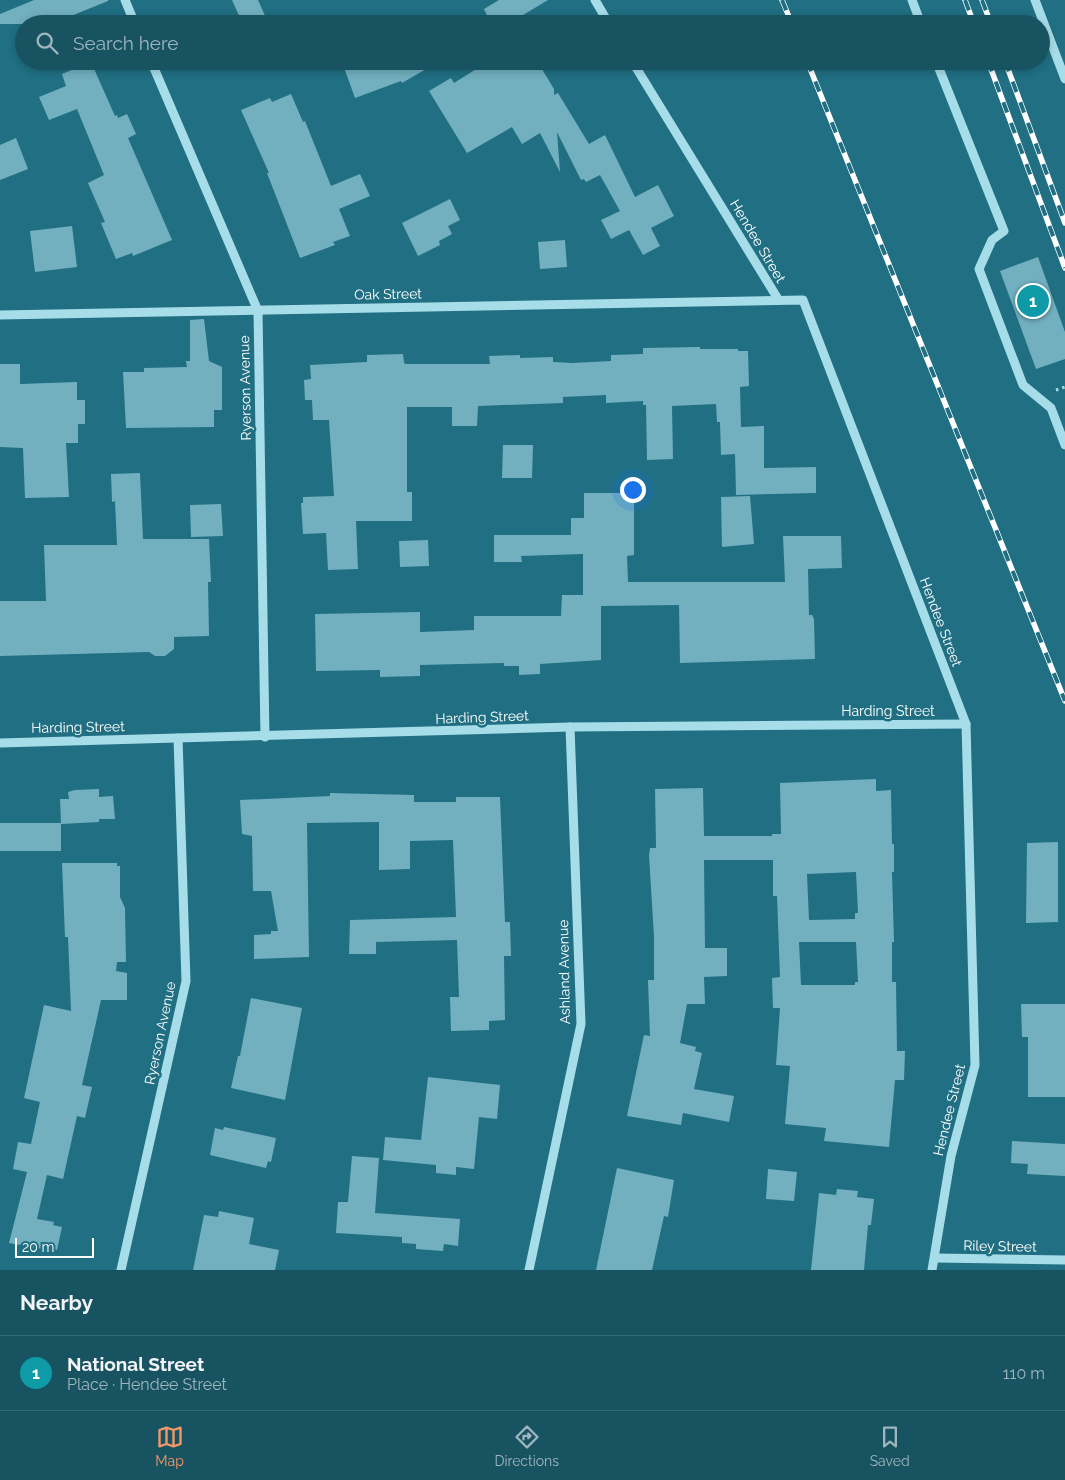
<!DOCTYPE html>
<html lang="en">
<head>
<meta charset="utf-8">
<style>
  body { margin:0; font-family:Raleway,sans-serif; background:#215968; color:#f1f3f6 }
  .scale { position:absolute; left:15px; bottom:12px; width:79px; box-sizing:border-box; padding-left:5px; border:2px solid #fff; border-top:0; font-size:14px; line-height:18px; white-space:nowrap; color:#fff; -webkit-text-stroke:4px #206f83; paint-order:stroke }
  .you { position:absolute; left:632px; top:489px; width:18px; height:18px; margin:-12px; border:4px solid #fff; border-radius:50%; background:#1a73e8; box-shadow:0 0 0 8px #1a73e833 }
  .badge { display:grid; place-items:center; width:32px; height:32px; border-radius:50%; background:#f79967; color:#fff; font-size:16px; font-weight:700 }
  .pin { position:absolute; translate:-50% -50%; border:2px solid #fff; box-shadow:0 1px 5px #0006 }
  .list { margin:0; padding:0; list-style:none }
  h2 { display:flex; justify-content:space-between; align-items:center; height:65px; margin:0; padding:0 20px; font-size:21px }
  h2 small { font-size:16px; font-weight:400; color:#9fb6be }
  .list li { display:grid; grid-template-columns:32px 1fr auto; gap:15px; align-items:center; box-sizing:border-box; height:75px; padding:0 20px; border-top:1px solid #366977 }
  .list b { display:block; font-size:19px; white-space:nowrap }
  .list p { margin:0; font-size:16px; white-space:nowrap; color:#9fb6be }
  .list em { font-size:16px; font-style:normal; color:#9fb6be }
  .icon { flex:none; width:28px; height:28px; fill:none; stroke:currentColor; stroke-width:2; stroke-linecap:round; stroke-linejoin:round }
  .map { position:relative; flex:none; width:1065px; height:1270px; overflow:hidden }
  .search { position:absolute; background:#185362; box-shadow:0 2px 8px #0003; left:15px; right:15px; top:15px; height:55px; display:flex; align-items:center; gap:12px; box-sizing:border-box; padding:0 18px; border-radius:28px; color:#9fb6be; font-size:19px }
  .sheet { height:140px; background:#185362 }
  nav { display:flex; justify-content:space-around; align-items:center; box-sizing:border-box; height:70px; border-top:1px solid #366977; background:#185362; font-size:14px; color:#9fb6be }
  nav a { display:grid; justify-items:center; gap:2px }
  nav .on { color:#f79967 }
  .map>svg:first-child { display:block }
  .building { fill:#72b0bf; fill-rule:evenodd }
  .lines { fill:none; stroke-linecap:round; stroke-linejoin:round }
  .path { stroke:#a7dde9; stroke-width:3; stroke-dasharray:2.5 4; stroke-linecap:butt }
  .minor { stroke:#a7dde9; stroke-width:9 }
  .rail-casing { stroke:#fff; stroke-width:5.5 }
  .rail { stroke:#206f83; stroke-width:4; stroke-dasharray:11; stroke-linecap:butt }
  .labels { text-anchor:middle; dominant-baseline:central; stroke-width:5; stroke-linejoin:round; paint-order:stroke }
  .street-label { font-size:14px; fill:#fff; stroke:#206f83 }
</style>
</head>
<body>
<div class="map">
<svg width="1065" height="1270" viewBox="0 0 1065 1270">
  <rect width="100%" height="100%" fill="#206f83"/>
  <g class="building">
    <path d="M34,0h74v1l-37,15 4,8h-75v-10z"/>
    <path d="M232,0h26l8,18 4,-2 3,8h-41l9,-4z"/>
    <path d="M499,0h49l-40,24h-17l-7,-15z"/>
    <path d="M211,61h29l-17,7 -1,-3 -8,3z"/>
    <path d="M421,61l5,8 -24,14 -1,-2 -46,17 -13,-36z"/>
    <path d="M489,61h48l17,28v6l4,-2 31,51 16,-9 30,62 23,-12 16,31 -23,12 9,18 -17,9 -14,-25 -18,9 -10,-19 19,-9 -20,-36 -14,7 -2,-3 -3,1 -24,-48 3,40 -20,-39 -18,11 -10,-17 -45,26 -38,-62 22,-13 3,5z"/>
    <path d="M91,62l24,54 2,-1 1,3 9,-4 9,20 -8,4 44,102 -39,16 -1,-3 -16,6 -15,-36 4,-1 -17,-39 16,-8 -27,-66 -28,11 -10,-23 27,-11 -4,-12z"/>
    <path d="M291,94l12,28 2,-1 26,65 29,-12 10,22 -31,13 11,27 -17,6 2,3 -35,13 -33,-85h2l-28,-63 29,-12 2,4z"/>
    <path d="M16,138l12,31 -28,11v-35z"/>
    <path d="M450,199l10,21 -12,6 4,8 -13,7 1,4 -22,11 -16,-33z"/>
    <path d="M72,226l5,41 -42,5 -5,-41z"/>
    <path d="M565,240l2,27 -27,2 -2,-27z"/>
    <path d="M1038,257l27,75v27l-29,10 -36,-98z"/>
    <path d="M204,319l5,42 13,6v43h-8v17l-88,1 -3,-56h21v-4l43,-1 -1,-6h4v-41z"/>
    <path d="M700,347v2h38v2h10l1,35 -9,1 1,40 23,-1v42l52,-1v26l-80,2 -1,-41 -14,1 -1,-33h-3l-1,-18 -44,2 1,53 -26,1 -1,-55h-3v-4l-37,2v-8l-43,2v6l-85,3 -1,20h-25v-19h-45v85h5v29h-56l2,48 -30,1 -2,-37 -23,1 -2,-31h2v-6l31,-1 -5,-76h-16l-1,-20h-7l-1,-20 7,-1 -1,-14 57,-3v-7l36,-1 1,9 2,1h84l-1,-8 31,-1v3l33,-1v5l19,1 39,-2v-6l32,-1v-6z"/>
    <path d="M0,364h20v20l57,-2v18h8v24h-7v19h-12l3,54 -44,1 -2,-50 -23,-1z"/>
    <path d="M503,445h30l-1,33h-30z"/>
    <path d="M140,473l3,66h66l2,43h-3l1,54 -35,1v12l-9,7h-10l-6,-4 -149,4v-55h46l-2,-56h73l-2,-44 -3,1 -1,-28z"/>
    <path d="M584,493h50v62l-7,1 1,26h157l-2,-46h58l1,32 -34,1 1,46h3l2,4 1,40 -135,4 -1,-58 -78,1v54l-61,4v10l-21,1v-9h-15v-3l-84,2v11l-40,1v-7l-64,1 -1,-57 105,-2v20l54,-2v-14h87l1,-21h21v-41l-62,2 1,6h-28v-27h77v-17h13z"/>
    <path d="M750,496l4,48 -32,3 -1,-50z"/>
    <path d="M221,504l2,32 -32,1 -1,-32z"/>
    <path d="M428,540l1,26 -29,1 -1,-26z"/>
    <path d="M876,779v12l15,-1 1,54h2v28h-2l2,70h-2v40h4l1,69h8l-1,29h-9l-6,67 -65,-6 2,-13 -41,-4 5,-58 -14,-1 4,-57h-7l-1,-30 8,-1 -3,-81h-4v-36h-69l1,88h22v28l-23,1 1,27h-18l-7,39 16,4 -1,4 7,2 -8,36 40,7 -5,26 -46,-9 -2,12 -54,-9 17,-81 6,1 -2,-56h6v-43l-5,-82 1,-7h6l-1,-59 48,-1 1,48h68v-2h9l-1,-51zM856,872l2,41h-3v6l-46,1 -2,-46zM799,942h57l2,40h-3v3h-54z"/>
    <path d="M99,789v8l14,-1 2,23h-16v3l-38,2v27h-61v-28h61l-1,-24h9l-1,-7 7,-2z"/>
    <path d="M330,793l84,2v7h42v-5h44l5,125h5l1,34h-7l1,64 -16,1v9l-38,1 -1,-34h9l-2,-57 -81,2v12h-27l1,-34 106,-3 -3,-77 -43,1v28l-31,1v-48l-72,1 2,134 -55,2v-24l17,-1v-3h7l-7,-40h-18l-1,-55 -10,-2 -2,-34 90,-4z"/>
    <path d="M1058,842v80l-32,1 1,-80z"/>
    <path d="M62,863h55v3h3v31l5,11 1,54h-9l-1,9 11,2v27h-26l-19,85 10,2 -7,31 -8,-2 -14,63 -16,-4 -10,44 17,3 -1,3 9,2 -5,23 -8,-2v2l-40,-7 18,-71 -14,-3 5,-27 13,2 9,-42 -16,-4 20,-93 27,6 -3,-74h-3z"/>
    <path d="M251,998l51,10 -17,92 -54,-12 7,-32h2z"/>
    <path d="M1021,1004h44v93h-37v-60h-6z"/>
    <path d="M428,1077l72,8 -3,34 -18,-2 -5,52 -18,-2v8l-20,-2v-8l-53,-5 2,-23 36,3z"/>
    <path d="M224,1127l52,11 -5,24 -3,-1 -2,7 -56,-13 5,-27 8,2z"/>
    <path d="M1012,1141l53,3v32l-38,-2 1,-10 -17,-1z"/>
    <path d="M352,1156l27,2 -4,55 85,6 -2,27 -14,-2 -1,7 -27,-2v-5l-14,-1v-6l-66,-4 2,-31h10z"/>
    <path d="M617,1168l57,12 -6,37 -4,-1 -12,54h-56z"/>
    <path d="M768,1169l29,3 -3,29 -28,-2z"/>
    <path d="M837,1189l21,2 -1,6 17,2 -3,26h-3l-4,45h-53l8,-77 17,2z"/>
    <path d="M219,1211l35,7 -5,26 30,6 -4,20h-82l11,-55 14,2z"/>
  </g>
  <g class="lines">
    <path class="path" d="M1056,390l9,-3"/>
    <g class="minor">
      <path d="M125,0l10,24"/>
      <path d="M595,0l14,24"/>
      <path d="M912,0l9,24"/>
      <path d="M1035,0l30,79"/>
      <path d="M151,61l107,250 7,426"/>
      <path d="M632,61l146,238"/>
      <path d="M936,61l68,170 -12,9 -13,29 44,116 28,23 14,37"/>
      <path d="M0,315l803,-15 163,424 9,341 -24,91 -19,114"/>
      <path d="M0,743l570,-16 396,-3"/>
      <path d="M935,1258l130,2"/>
      <path d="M121,1270l65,-289 -8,-243"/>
      <path d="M529,1270l52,-246 -11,-297"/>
    </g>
    <g class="rail-casing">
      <g id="rail">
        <path d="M782,0l10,24"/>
        <path d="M965,0l9,24"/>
        <path d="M982,0l9,24"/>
        <path d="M807,61l258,640"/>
        <path d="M988,61l77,207"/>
        <path d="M1005,61l60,162"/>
      </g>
    </g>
    <use href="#rail" class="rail"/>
  </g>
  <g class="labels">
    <g class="street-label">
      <text transform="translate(758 241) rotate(59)">Hendee Street</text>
      <text transform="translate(388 294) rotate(-1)">Oak Street</text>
      <text transform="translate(245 388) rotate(-91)">Ryerson Avenue</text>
      <text transform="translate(941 622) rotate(69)">Hendee Street</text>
      <text x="888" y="711">Harding Street</text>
      <text transform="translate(482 717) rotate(-2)">Harding Street</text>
      <text transform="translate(78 727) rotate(-1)">Harding Street</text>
      <text transform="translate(564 972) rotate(-91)">Ashland Avenue</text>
      <text transform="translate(160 1033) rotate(-78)">Ryerson Avenue</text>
      <text transform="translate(949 1110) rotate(-76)">Hendee Street</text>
      <text transform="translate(1000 1246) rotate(1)">Riley Street</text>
    </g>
  </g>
</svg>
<div class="scale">20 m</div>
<div class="you"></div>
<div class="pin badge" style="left:1033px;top:301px;background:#0f9aa8">1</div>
<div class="search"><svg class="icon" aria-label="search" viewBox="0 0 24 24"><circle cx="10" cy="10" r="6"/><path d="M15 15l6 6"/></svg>Search here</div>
</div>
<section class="sheet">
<h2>Nearby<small></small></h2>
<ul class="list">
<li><span class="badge" style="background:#0f9aa8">1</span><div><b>National Street</b><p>Place · Hendee Street</p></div><em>110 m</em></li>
</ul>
</section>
<nav>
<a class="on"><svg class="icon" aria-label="map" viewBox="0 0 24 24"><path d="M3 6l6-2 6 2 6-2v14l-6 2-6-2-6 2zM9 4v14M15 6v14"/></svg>Map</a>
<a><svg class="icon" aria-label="directions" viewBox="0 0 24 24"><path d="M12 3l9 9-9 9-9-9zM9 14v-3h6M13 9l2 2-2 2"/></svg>Directions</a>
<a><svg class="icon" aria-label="saved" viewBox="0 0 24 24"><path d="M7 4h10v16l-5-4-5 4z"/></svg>Saved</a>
</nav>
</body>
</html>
